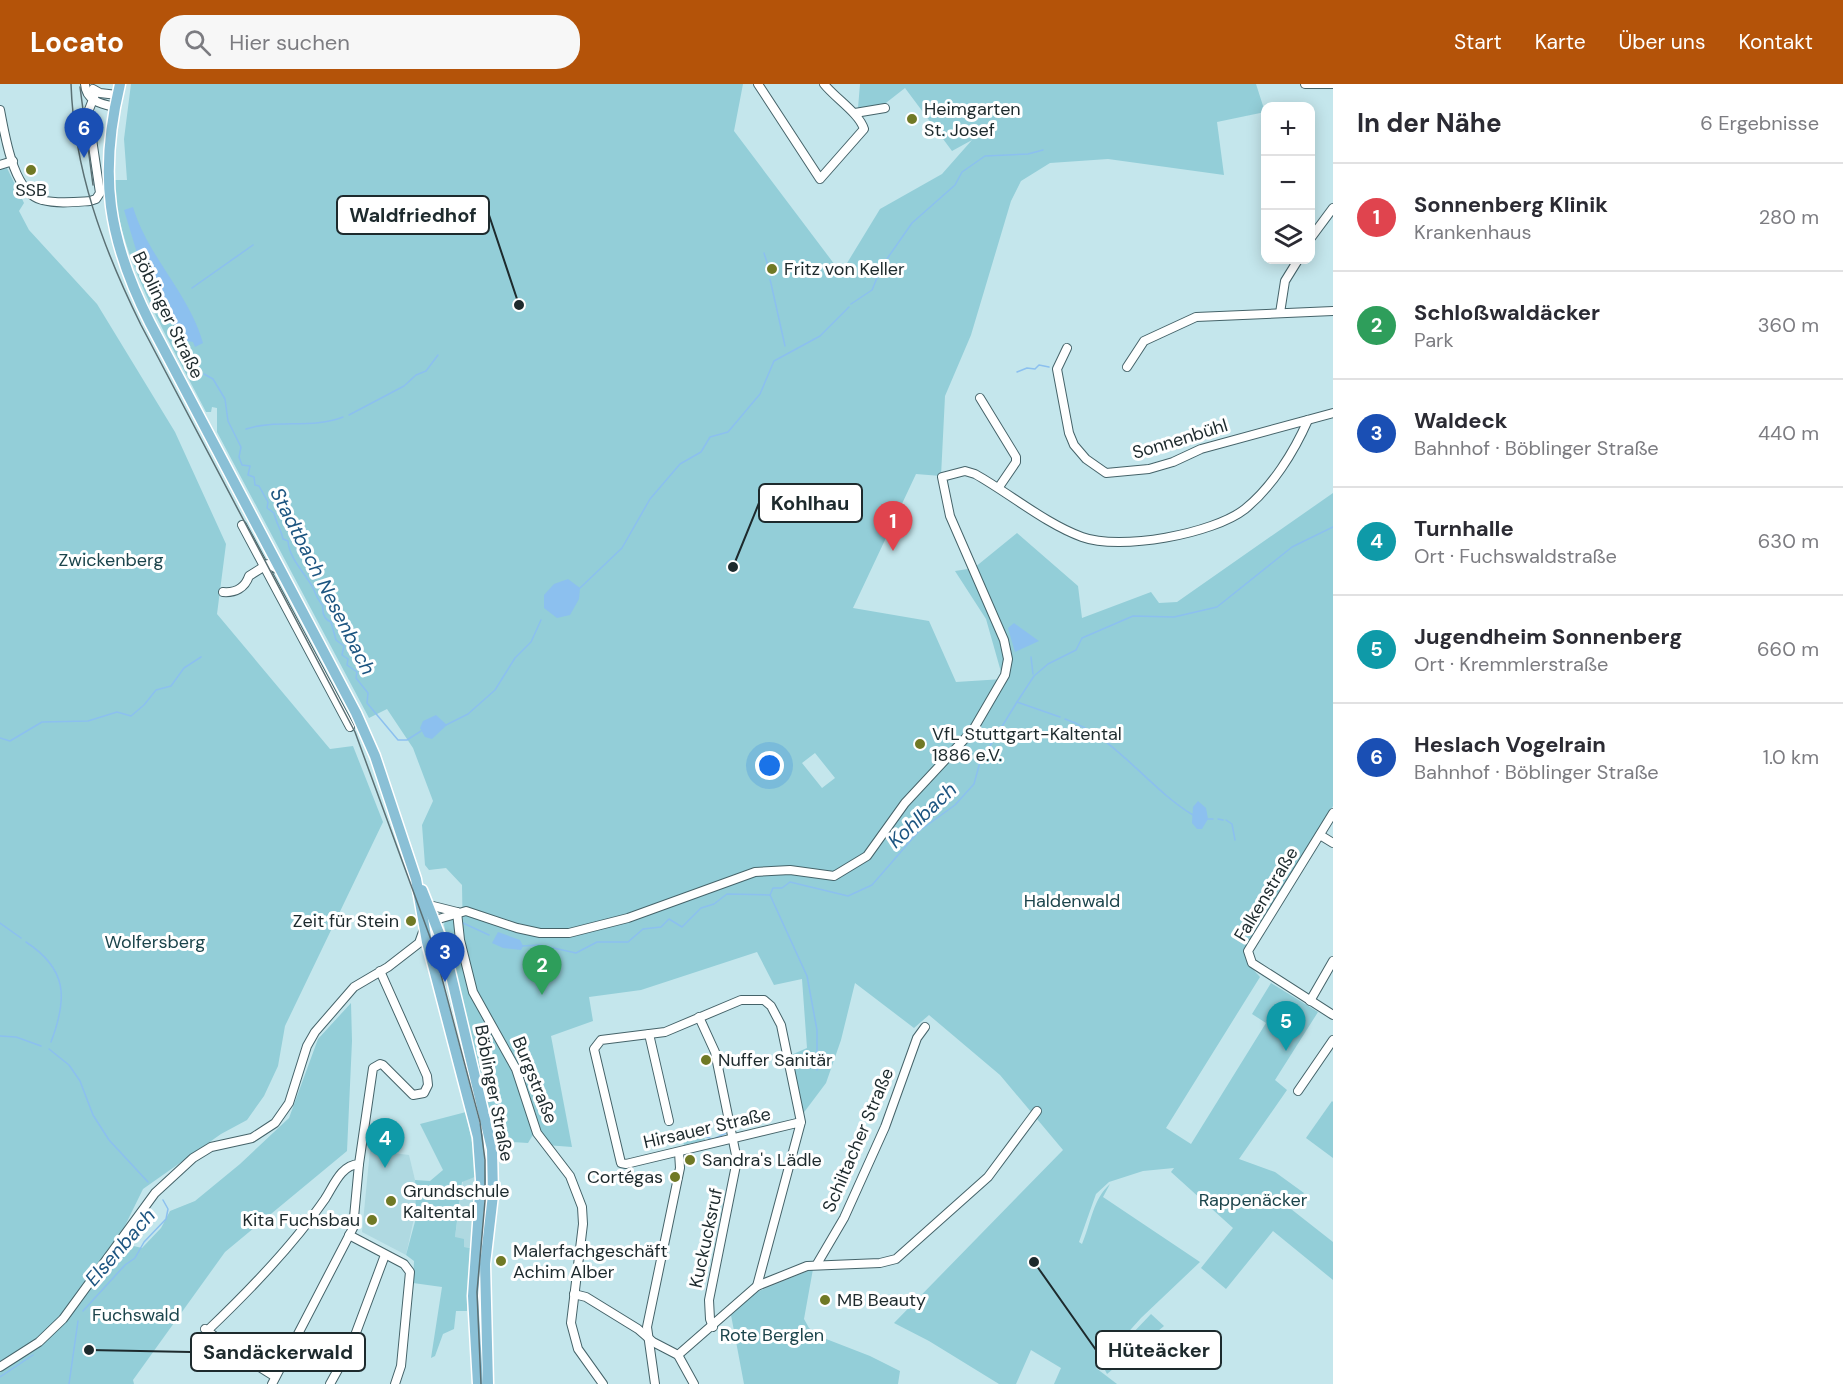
<!DOCTYPE html>
<html lang="de">
<head>
<meta charset="utf-8">
<style>
  body { margin:0; font-family:"DM Sans",sans-serif; background:#f7f7f7; color:#2b2b33 }
  .controls { position:absolute; right:18px; top:18px; display:grid; overflow:hidden; border-radius:12px; box-shadow:0 3px 15px #0003 }
  .controls button { width:54px; height:54px; display:grid; place-items:center; padding:0; border:0; border-bottom:2px solid #e1e1e2; background:#fff; color:#2b2b33; font:30px sans-serif }
  .you { position:absolute; left:770px; top:682px; width:21px; height:21px; margin:-15px; border:4px solid #fff; border-radius:50%; background:#1a73e8; box-shadow:0 0 0 9px #1a73e833 }
  .badge { display:grid; place-items:center; width:39px; height:39px; border-radius:50%; background:#b45309; color:#fff; font-size:20px; font-weight:700 }
  .pin { position:absolute; translate:-50% -50px; filter:drop-shadow(0 2px 3px #0008) }
  .pin::after { content:''; position:absolute; top:32px; width:21px; height:18px; background:inherit; clip-path:polygon(0 0,100% 0,50% 100%) }
  .list { margin:0; padding:0; list-style:none }
  h2 { display:flex; justify-content:space-between; align-items:center; height:78px; margin:0; padding:0 24px; font-size:26px }
  h2 small { font-size:20px; font-weight:400; color:#7c7c81 }
  .list li { display:grid; grid-template-columns:39px 1fr auto; gap:18px; align-items:center; box-sizing:border-box; height:108px; padding:0 24px; border-top:2px solid #e1e1e2 }
  .list b { display:block; font-size:22px; white-space:nowrap }
  .list p { margin:0; font-size:20px; white-space:nowrap; color:#7c7c81 }
  .list em { font-size:20px; font-style:normal; color:#7c7c81 }
  .icon { flex:none; width:33px; height:33px; fill:none; stroke:currentColor; stroke-width:2; stroke-linecap:round; stroke-linejoin:round }
  .map { position:relative; flex:none; width:1333px; height:1300px; overflow:hidden }
  header { display:flex; align-items:center; gap:36px; box-sizing:border-box; height:84px; padding:0 30px; background:#b45309; color:#fff }
  header strong { font-size:28px }
  nav { display:flex; gap:33px; margin-inline-start:auto; font-size:21px }
  .search { width:420px; height:54px; background:#f7f7f7; display:flex; align-items:center; gap:15px; box-sizing:border-box; padding:0 21px; border-radius:24px; color:#7c7c81; font-size:22px }
  main { display:flex }
  aside { flex:1; background:#fff }
  .map>svg:first-child { display:block }
  .built { fill:#afd9e1 }
  .green { fill:#93ced8; fill-rule:evenodd }
  .water { fill:#8cc0ef }
  .lines { fill:none; stroke-linecap:round; stroke-linejoin:round }
  .stream { stroke:#8cc0ef; stroke-width:1.5 }
  .minor-casing { stroke:#456369; stroke-width:10 }
  .major-casing { stroke:#fff; stroke-width:13 }
  .minor { stroke:#fff; stroke-width:8 }
  .major { stroke:#8ac0d6; stroke-width:10 }
  .tram { stroke:#5b7074; stroke-width:1.5 }
  .poi-dot { fill:#707925; stroke:#fff; stroke-width:2 }
  .labels { text-anchor:middle; dominant-baseline:central; stroke-width:6; stroke-linejoin:round; paint-order:stroke }
  .poi-label { font-size:18px; fill:#1d2a2d; stroke:#fff; text-anchor:start }
  .street-label { font-size:18px; fill:#1d2a2d; stroke:#fff }
  .park-label { font-size:18px; fill:#1c454c; stroke:#fff }
  .water-label { font-size:20px; font-style:italic; fill:#1d5581; stroke:#fff }
  .leader { fill:none; stroke:#1d2a2d; stroke-width:2 }
  .callout-dot { fill:#1d2a2d; stroke:#fff; stroke-width:2 }
  .callout { fill:#fff; stroke:#1d2a2d; stroke-width:2 }
  .callout-label { font-size:20px; text-anchor:middle; font-weight:bold; fill:#1d2a2d }
</style>
</head>
<body>
<header>
<strong>Locato</strong>
<div class="search"><svg class="icon" aria-label="search" viewBox="0 0 24 24"><circle cx="10" cy="10" r="6"/><path d="M15 15l6 6"/></svg>Hier suchen</div>
<nav><a>Start</a><a>Karte</a><a>Über uns</a><a>Kontakt</a></nav>
</header>
<main>
<div class="map">
<svg width="1333" height="1300" viewBox="0 0 1333 1300">
  <rect width="100%" height="100%" fill="#c4e6ec"/>
  <g class="built">
    <path d="M370,1066l39,5 6,25 1,29 -10,46 -44,-23z"/>
    <path d="M475,1093l-2,17 3,4 -2,19 -4,31 -6,-1 -9,-10 8,-56z"/>
  </g>
  <g class="green">
    <path d="M131,0h612l-9,47 107,142 39,-64 62,-35 30,-34 -20,11 -47,-63 -23,18 -24,2 2,-24h396l9,28 -48,10 7,53 -116,-16 -58,4 -29,18 -10,20 -40,134 -26,61 -4,80 -25,-2 -63,134 76,13 27,61 47,-3 -17,-60 -31,-48 19,-3 43,-35 61,53 4,32 69,-26 8,11 18,-1 156,-109v313l-87,141c-3,13 6,21 14,30l-94,151 25,16 75,-121 -14,-9 19,-31 47,29 -43,68 12,10 -48,69 36,13 29,21 -13,16 42,33v38l-60,-49 -47,58 -25,-21 32,-40 -62,-56 3,-4 -31,3 -34,11 -13,12 -17,48 3,2c9,-21 11,-45 28,-60l-7,13 97,65 -59,56 -45,50 21,16h-63l7,-16 -30,-18 -15,34h-17l-70,-43 -35,-18 169,-173 -63,-75 -71,-60 -15,13 -59,-45 -14,57 -15,43 -24,32 -11,-60 16,-7 -5,-69 -28,6 -17,-33 -116,38 -52,7 4,24 -42,15 21,111 -26,-2 -12,-12 -6,10 -31,-2 -53,-216 1,-5 10,-1 -1,11 15,61 7,1 -13,-47 -1,-60 -16,-17 -17,2 -4,-5 -3,-40 11,-24 -20,-53 -26,-39 -18,9 -152,-286v-24l-5,-1 -1,5h-5c-37,-73 -86,-149 -93,-232h14l-3,-41zM815,669l20,25 -13,10 -20,-25z"/>
    <path d="M7,84l17,35 -5,8 10,19 68,74 78,128 51,112 -9,70 113,135 23,-3 30,76 -98,204 -7,40 -14,30 -17,24 -26,14 -78,55 -26,53 25,6 19,-20 9,-17 25,-10 45,-37 49,-46 29,-79 33,-36 1,38 -5,110 -122,101 -92,128 1,4h-134v-1214z"/>
    <path d="M1332,1017l1,1v56l-27,-20z"/>
    <path d="M466,1028l8,41 1,24 -13,5 -7,55 9,2v8l6,1 -3,63h-11l-2,18 -11,5 -8,22 -4,2 11,-71 -29,-4 1,-22 -8,-6 10,-37 -1,-38 15,1 13,-11 -23,-46z"/>
    <path d="M700,1041l5,15 -21,5 -3,-15z"/>
    <path d="M813,1185l-9,50 5,9 12,9 49,19 30,15 -2,13h-154l-13,-69 23,-22z"/>
    <path d="M1151,1230l13,12 -57,48 -4,-8 5,-7z"/>
  </g>
  <g class="water">
    <path d="M133,123c15,50 56,86 70,136l-8,4 -2,-5 -11,-2 -45,-87 -13,-43z"/>
    <path d="M568,495l12,9 -1,11 -9,16 -13,3 -13,-10v-13l10,-11z"/>
    <path d="M1014,539l25,18 -24,11 -7,-24z"/>
    <path d="M436,631l11,10 -15,14 -7,-2 -5,-9 3,-7z"/>
    <path d="M1198,717l8,7 2,11 -6,10h-5l-5,-6 1,-16z"/>
    <path d="M498,848l22,8 3,6 -2,4 -18,-2 -11,-5z"/>
  </g>
  <g class="lines">
    <g class="stream">
      <path d="M764,169l5,16"/>
      <path d="M770,195l15,67"/>
      <path d="M192,204l61,-43"/>
      <path d="M851,220l21,-14 10,-24 30,-43 43,-38 7,-13 23,-16 43,-2 15,-4"/>
      <path d="M1017,288l10,-4 8,1 4,-4 10,2"/>
      <path d="M204,290l9,5 12,20 3,22 13,26 -2,10 3,8 8,1 -2,9 6,2 1,8 4,1 9,16 -1,6 7,5c2,10 7,16 9,26l5,2c1,17 16,31 24,45 4,8 5,13 11,20 -1,8 1,13 8,16l5,18 8,6 -2,9 6,4 -1,6 10,7 -1,6 12,15 -1,10 31,37h9l14,-9"/>
      <path d="M349,331l55,-29 12,-11 10,-4 12,-16"/>
      <path d="M246,345c30,-10 67,0 97,-12"/>
      <path d="M580,504l42,-40 28,-49 30,-35 21,-12 9,-15 18,-5 32,-38 14,-33 46,-25 29,-29"/>
      <path d="M1031,573l2,17"/>
      <path d="M1017,618l43,15"/>
      <path d="M1065,635c50,17 83,69 128,96"/>
      <path d="M446,641l22,-11 27,-24 20,-32 16,-16 10,-22"/>
      <path d="M0,654l10,3 32,-19 46,-1 29,-9 14,4 13,-11 12,-15 15,-4 13,-18 17,-11"/>
      <path d="M1208,735h5"/>
      <path d="M1218,735l5,1"/>
      <path d="M1226,736l6,4 3,16"/>
      <path d="M770,811l37,81 10,54v40"/>
      <path d="M0,839l21,15"/>
      <path d="M463,839l26,12"/>
      <path d="M26,858c41,27 42,55 25,100"/>
      <path d="M522,862l18,-1 36,8 21,-11h31l15,-13 18,-2 8,-8 13,8 19,-19 13,-4 13,-10 43,1 3,-7h9l8,-6 58,14 24,-11 47,-54 36,-26 19,-21 6,-22 37,-60 17,-26 14,-12 28,-14 6,-12 51,-22 41,1 43,-10 75,-60 41,-20"/>
      <path d="M0,952l16,1 25,9"/>
      <path d="M49,965l20,16 11,16 13,34 16,25 39,42"/>
      <path d="M701,1049l10,6"/>
      <path d="M716,1054l10,-5"/>
      <path d="M83,1227l42,-46 10,-7 9,-16 22,-23 2,-10 -5,-9"/>
      <path d="M0,1293l33,-22"/>
      <path d="M69,1300l9,-63"/>
    </g>
    <g class="minor-casing">
      <g id="minor">
        <path d="M85,0c1,17 16,20 30,23"/>
        <path d="M758,0l62,95 44,-50c-5,-16 -29,-31 -40,-45"/>
        <path d="M1305,0h28"/>
        <path d="M93,5l7,4 17,2"/>
        <path d="M0,26c5,25 13,83 42,90 15,4 33,2 48,1l6,-2 4,-6 -12,-81 8,-20"/>
        <path d="M855,29l30,-5"/>
        <path d="M0,81l13,-4"/>
        <path d="M1310,155l23,-31"/>
        <path d="M1280,229l5,-32 13,-21"/>
        <path d="M1067,264l-10,21 12,64 5,12 12,14 20,14 43,-4 24,-7 28,-13 132,-36"/>
        <path d="M1127,283l17,-26 52,-24 137,-6"/>
        <path d="M980,314l36,59v5l-17,25"/>
        <path d="M242,441l108,202"/>
        <path d="M223,508c12,1 22,-4 26,-16l19,-12 11,6"/>
        <path d="M1333,729l-85,138 4,12 81,52"/>
        <path d="M1320,751l13,8"/>
        <path d="M429,821l28,7"/>
        <path d="M457,828l3,28 13,52 43,77 21,64 33,43 12,31 1,17 -12,99 7,26 25,35"/>
        <path d="M430,831l5,5 31,-9 51,17 23,5h29l59,-15 127,-46 35,-2 44,6 33,-20 38,-53 68,-73 32,-55 3,-16 -4,-19 -54,-124 -8,-39 23,-6 10,3c34,19 71,50 107,63 38,14 131,-3 163,-28 27,-22 49,-57 63,-89"/>
        <path d="M1310,917l23,-40"/>
        <path d="M699,933l16,35 22,108 -28,140 1,19 3,8"/>
        <path d="M649,950l20,87"/>
        <path d="M1298,1007l35,-51"/>
        <path d="M349,1151l55,29 6,8 -9,94 -6,18"/>
        <path d="M817,1180l27,-46 41,-91 32,-89 8,-11"/>
        <path d="M757,1202l44,-164 -20,-97 -10,-19 -7,-6h-23l-76,32 -64,8 -7,9 27,114 5,1 175,-42"/>
        <path d="M574,1210l12,3 52,32 15,13 25,13 16,29"/>
        <path d="M205,1245l29,22 40,25"/>
        <path d="M208,1246c42,-40 84,-83 117,-131 9,-14 16,-34 34,-35"/>
        <path d="M678,1271l79,-69 50,-20 73,-3 16,-4 92,-82 49,-66"/>
        <path d="M0,1283l39,-25 24,-23 92,-126 38,-35 18,-11 41,-9 23,-15 14,-20 18,-57 8,-14 39,-45 34,-20 31,-24 5,-14"/>
        <path d="M272,1300l81,-156 6,-64 14,-96 7,-4 3,1 30,30 11,-2 4,-8 -1,-9 -47,-105"/>
        <path d="M330,1300l21,-38 34,-91"/>
        <path d="M655,1300l-8,-57 33,-159 -1,-16"/>
      </g>
    </g>
    <g class="major-casing">
      <g id="major">
        <path d="M120,0c-22,91 -12,156 30,239l206,390 19,43 41,123 11,63 51,195 3,43 -8,116 5,88"/>
        <path d="M422,806l22,56 48,203 1,46 -8,69 3,120"/>
      </g>
    </g>
    <use href="#minor" class="minor"/>
    <use href="#major" class="major"/>
    <g class="tram">
      <path d="M71,0c3,86 32,164 70,241l214,407 79,216 46,174 5,38v41l-8,91 4,92"/>
      <path d="M80,3l13,98"/>
    </g>
  </g>
  <g class="poi-dot">
    <circle cx="912" cy="35" r="6"/>
    <circle cx="31" cy="86" r="6"/>
    <circle cx="772" cy="185" r="6"/>
    <circle cx="920" cy="660" r="6"/>
    <circle cx="411" cy="837" r="6"/>
    <circle cx="706" cy="976" r="6"/>
    <circle cx="690" cy="1076" r="6"/>
    <circle cx="675" cy="1093" r="6"/>
    <circle cx="391" cy="1117" r="6"/>
    <circle cx="372" cy="1136" r="6"/>
    <circle cx="501" cy="1177" r="6"/>
    <circle cx="825" cy="1216" r="6"/>
  </g>
  <g class="labels">
    <g class="poi-label">
      <text x="924" y="25">Heimgarten<tspan x="924" dy="21">St. Josef</tspan></text>
      <text x="31" y="106" text-anchor="middle">SSB</text>
      <text x="784" y="185">Fritz von Keller</text>
      <text x="932" y="650">VfL Stuttgart-Kaltental<tspan x="932" dy="21">1886 e.V.</tspan></text>
      <text x="399" y="837" text-anchor="end">Zeit für Stein</text>
      <text x="718" y="976">Nuffer Sanitär</text>
      <text x="702" y="1076">Sandra's Lädle</text>
      <text x="663" y="1093" text-anchor="end">Cortégas</text>
      <text x="403" y="1107">Grundschule<tspan x="403" dy="21">Kaltental</tspan></text>
      <text x="360" y="1136" text-anchor="end">Kita Fuchsbau</text>
      <text x="513" y="1167">Malerfachgeschäft<tspan x="513" dy="21">Achim Alber</tspan></text>
      <text x="837" y="1216">MB Beauty</text>
    </g>
    <g class="street-label">
      <text transform="translate(168 231) rotate(64)">Böblinger Straße</text>
      <text transform="translate(1180 355) rotate(-17)">Sonnenbühl</text>
      <text transform="translate(1266 810) rotate(-59)">Falkenstraße</text>
      <text transform="translate(535 996) rotate(68)">Burgstraße</text>
      <text transform="translate(494 1009) rotate(79)">Böblinger Straße</text>
      <text transform="translate(707 1044) rotate(-13)">Hirsauer Straße</text>
      <text transform="translate(858 1056) rotate(-67)">Schiltacher Straße</text>
      <text transform="translate(706 1154) rotate(-78)">Kuckucksruf</text>
    </g>
    <g class="park-label">
      <text x="111" y="476">Zwickenberg</text>
      <text x="1072" y="817">Haldenwald</text>
      <text x="155" y="858">Wolfersberg</text>
      <text x="1253" y="1116">Rappenäcker</text>
      <text x="136" y="1231">Fuchswald</text>
      <text x="772" y="1251">Rote Berglen</text>
    </g>
    <g class="water-label">
      <text transform="translate(323 497) rotate(63)">Stadtbach Nesenbach</text>
      <text transform="translate(922 731) rotate(-43)">Kohlbach</text>
      <text transform="translate(120 1163) rotate(-49)">Elsenbach</text>
    </g>
  </g>
  <path class="leader" d="M519 221L489 131M733 483L759 419M1034 1178L1096 1266M89 1266L191 1268"/>
  <g class="callout-dot">
    <circle cx="519" cy="221" r="6"/>
    <circle cx="733" cy="483" r="6"/>
    <circle cx="1034" cy="1178" r="6"/>
    <circle cx="89" cy="1266" r="6"/>
  </g>
  <g class="callout">
    <rect x="337" y="112" width="152" height="38" rx="6"/>
    <rect x="759" y="400" width="103" height="38" rx="6"/>
    <rect x="1096" y="1247" width="125" height="38" rx="6"/>
    <rect x="191" y="1249" width="174" height="38" rx="6"/>
  </g>
  <g class="callout-label">
    <text x="413" y="138">Waldfriedhof</text>
    <text x="810" y="426">Kohlhau</text>
    <text x="1159" y="1273">Hüteäcker</text>
    <text x="278" y="1275">Sandäckerwald</text>
  </g>
</svg>
<div class="controls">
<button>+</button>
<button>−</button>
<button><svg class="icon" aria-label="layers" viewBox="0 0 24 24"><path d="M12 4l9 5-9 5-9-5zM3 14l9 5 9-5"/></svg></button>
</div>
<div class="you"></div>
<div class="pin badge" style="left:893px;top:467px;background:#e0444e">1</div>
<div class="pin badge" style="left:542px;top:911px;background:#2e9e5b">2</div>
<div class="pin badge" style="left:445px;top:898px;background:#1a4fb4">3</div>
<div class="pin badge" style="left:385px;top:1084px;background:#0f9aa8">4</div>
<div class="pin badge" style="left:1286px;top:967px;background:#0f9aa8">5</div>
<div class="pin badge" style="left:84px;top:74px;background:#1a4fb4">6</div>
</div>
<aside>
<h2>In der Nähe<small>6 Ergebnisse</small></h2>
<ul class="list">
<li><span class="badge" style="background:#e0444e">1</span><div><b>Sonnenberg Klinik</b><p>Krankenhaus</p></div><em>280 m</em></li>
<li><span class="badge" style="background:#2e9e5b">2</span><div><b>Schloßwaldäcker</b><p>Park</p></div><em>360 m</em></li>
<li><span class="badge" style="background:#1a4fb4">3</span><div><b>Waldeck</b><p>Bahnhof · Böblinger Straße</p></div><em>440 m</em></li>
<li><span class="badge" style="background:#0f9aa8">4</span><div><b>Turnhalle</b><p>Ort · Fuchswaldstraße</p></div><em>630 m</em></li>
<li><span class="badge" style="background:#0f9aa8">5</span><div><b>Jugendheim Sonnenberg</b><p>Ort · Kremmlerstraße</p></div><em>660 m</em></li>
<li><span class="badge" style="background:#1a4fb4">6</span><div><b>Heslach Vogelrain</b><p>Bahnhof · Böblinger Straße</p></div><em>1.0 km</em></li>
</ul>
</aside>
</main>
</body>
</html>
